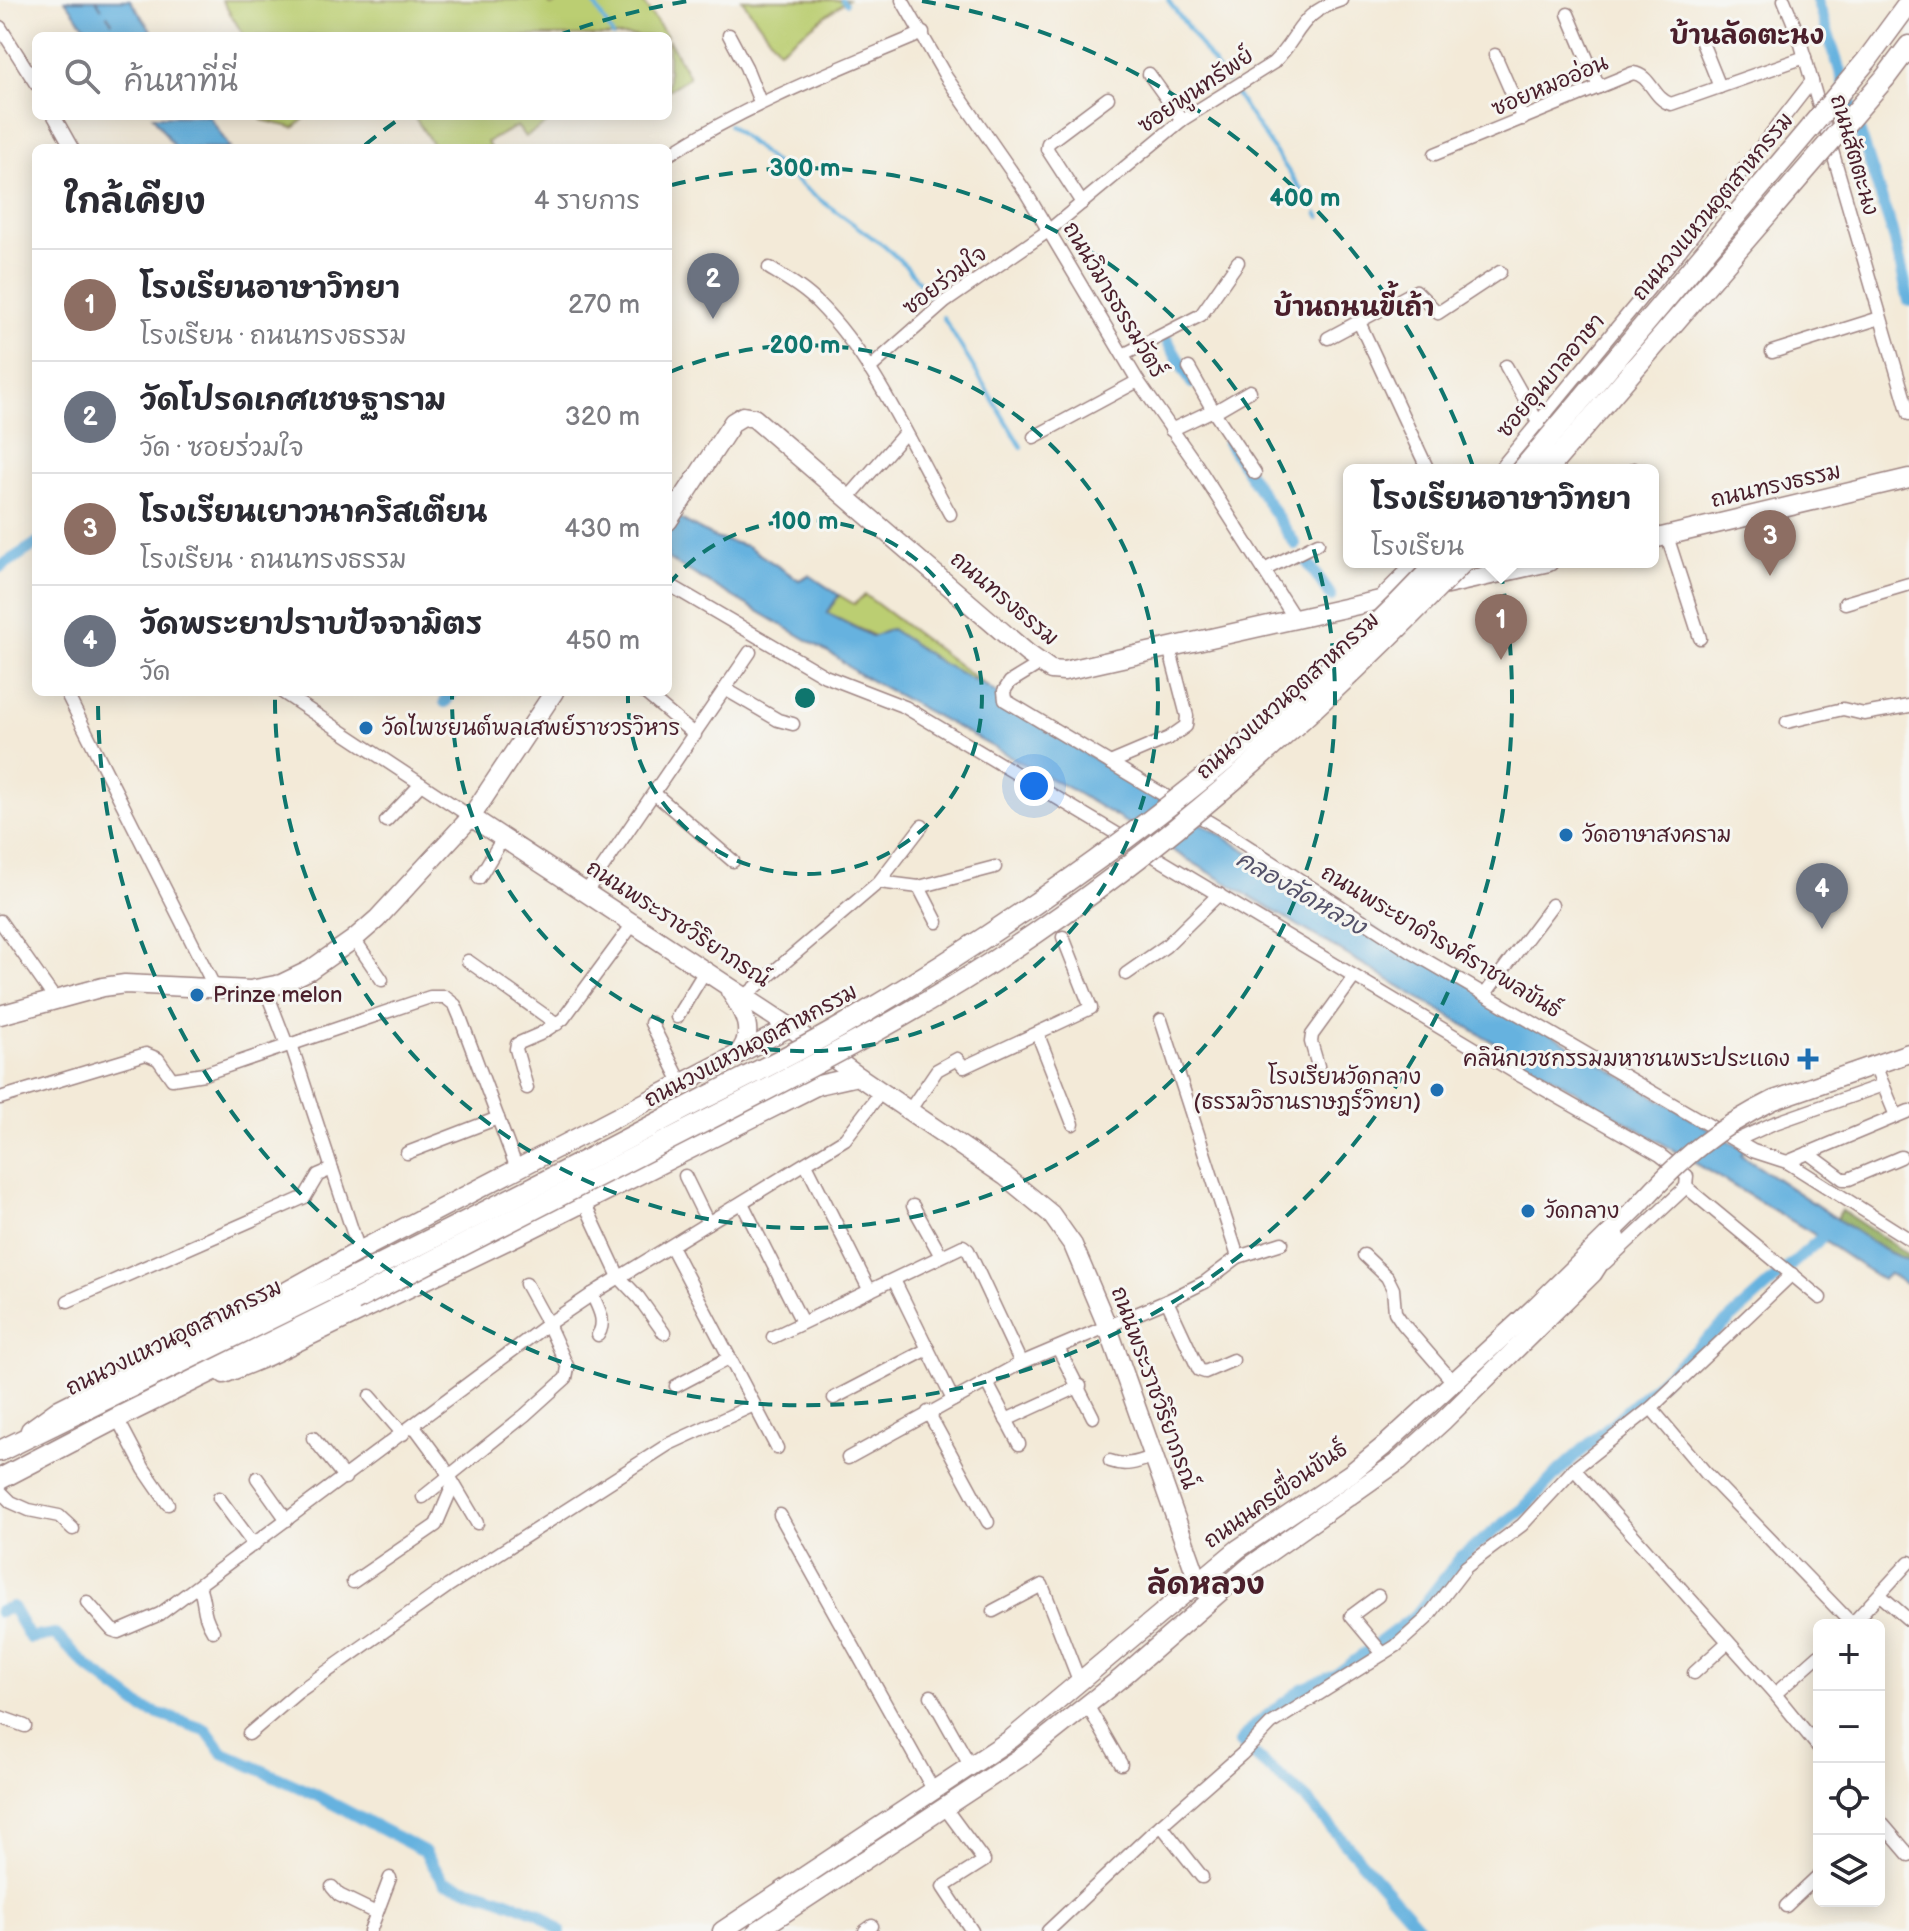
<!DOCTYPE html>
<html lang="th">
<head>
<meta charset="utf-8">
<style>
  body { margin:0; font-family:"Balsamiq Sans","Playpen Sans Thai",sans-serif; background:#f7f7f7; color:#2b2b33 }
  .controls { position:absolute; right:24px; bottom:24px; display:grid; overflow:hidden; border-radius:12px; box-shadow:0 4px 20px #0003 }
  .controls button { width:72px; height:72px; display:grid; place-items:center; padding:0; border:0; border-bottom:2px solid #e1e1e2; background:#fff; color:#2b2b33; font:40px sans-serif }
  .you { position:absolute; left:1034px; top:786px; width:28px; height:28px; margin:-20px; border:6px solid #fff; border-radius:50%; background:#1a73e8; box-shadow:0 0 0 12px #1a73e833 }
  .badge { display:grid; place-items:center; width:52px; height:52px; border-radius:50%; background:#d93025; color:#fff; font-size:26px; font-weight:700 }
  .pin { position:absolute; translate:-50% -66px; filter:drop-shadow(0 2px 4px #0008) }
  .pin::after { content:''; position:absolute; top:42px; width:28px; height:24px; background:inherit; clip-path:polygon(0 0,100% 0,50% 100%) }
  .popup { position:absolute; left:1343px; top:464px; width:316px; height:104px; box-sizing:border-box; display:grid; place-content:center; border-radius:12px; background:#fff; filter:drop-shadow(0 2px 6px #0005); font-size:26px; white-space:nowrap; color:#7c7c81 }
  .popup b { font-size:30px; color:#2b2b33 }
  .popup::after { content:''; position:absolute; left:50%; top:100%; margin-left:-16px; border:16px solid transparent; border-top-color:#fff }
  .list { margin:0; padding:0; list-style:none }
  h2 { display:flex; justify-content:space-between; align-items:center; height:104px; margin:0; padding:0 32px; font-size:34px }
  h2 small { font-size:26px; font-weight:400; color:#7c7c81 }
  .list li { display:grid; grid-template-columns:52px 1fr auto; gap:24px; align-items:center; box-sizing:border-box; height:112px; padding:0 32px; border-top:2px solid #e1e1e2 }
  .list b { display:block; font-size:30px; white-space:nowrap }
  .list p { margin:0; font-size:26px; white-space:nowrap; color:#7c7c81 }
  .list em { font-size:26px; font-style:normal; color:#7c7c81 }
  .icon { flex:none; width:44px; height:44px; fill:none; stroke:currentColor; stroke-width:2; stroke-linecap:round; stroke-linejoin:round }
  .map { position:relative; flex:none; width:1909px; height:1931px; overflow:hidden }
  .search { position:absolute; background:#fff; box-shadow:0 4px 20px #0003; left:32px; top:32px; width:640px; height:88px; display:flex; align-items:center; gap:20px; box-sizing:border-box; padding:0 28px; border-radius:12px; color:#7c7c81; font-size:30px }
  .panel { position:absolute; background:#fff; box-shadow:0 4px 20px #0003; left:32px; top:144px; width:640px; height:552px; border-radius:12px }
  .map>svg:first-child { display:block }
  .green { fill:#bbce72; stroke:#82764e; stroke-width:2 }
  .forest { fill:#94b164; stroke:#6f6848; stroke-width:2 }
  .water { fill:#66b2df; stroke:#586885; stroke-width:2 }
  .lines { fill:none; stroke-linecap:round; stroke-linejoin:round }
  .stream { stroke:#66b2df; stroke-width:4 }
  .canal { stroke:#66b2df; stroke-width:12 }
  .ferry { stroke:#54526a; stroke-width:2; stroke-dasharray:10 8; stroke-linecap:butt }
  .street-casing { stroke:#9e8482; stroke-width:15 }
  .secondary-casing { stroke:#9e8482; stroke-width:21 }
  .primary-casing { stroke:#9e8482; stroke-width:23 }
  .street { stroke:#fff; stroke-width:12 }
  .secondary { stroke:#fff; stroke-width:18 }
  .primary { stroke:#fff; stroke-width:20 }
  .secondary-bridge-casing { stroke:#9e8482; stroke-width:21; stroke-linecap:butt }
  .primary-bridge-casing { stroke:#9e8482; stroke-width:23; stroke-linecap:butt }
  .secondary-bridge { stroke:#fff; stroke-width:18 }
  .primary-bridge { stroke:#fff; stroke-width:20 }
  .ring { fill:none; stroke:#0f766e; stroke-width:4; stroke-dasharray:14 10 }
  .poi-dot { fill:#1f6fb2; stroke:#f6f6f2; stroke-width:3 }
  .labels { text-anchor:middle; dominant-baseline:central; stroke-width:6; stroke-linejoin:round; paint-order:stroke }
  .street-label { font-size:22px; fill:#4a1f2b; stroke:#f6f6f2 }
  .poi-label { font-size:22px; fill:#4a1f2b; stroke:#f6f6f2; text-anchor:start }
  .water-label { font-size:24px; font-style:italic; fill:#54526a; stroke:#f6f6f2 }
  .quarter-label { font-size:26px; font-weight:bold; fill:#4a1f2b; stroke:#f6f6f2 }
  .district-label { font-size:30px; font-weight:bold; fill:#4a1f2b; stroke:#f6f6f2 }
  .centre { fill:#0f766e; stroke:#f6f6f2; stroke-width:4 }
  .ring-label { font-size:24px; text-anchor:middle; font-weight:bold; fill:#0f766e; stroke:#f6f6f2; stroke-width:6; stroke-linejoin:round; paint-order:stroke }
</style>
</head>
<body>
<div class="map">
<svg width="1909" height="1931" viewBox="0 0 1909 1931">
  <rect width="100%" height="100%" fill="#f6f6f2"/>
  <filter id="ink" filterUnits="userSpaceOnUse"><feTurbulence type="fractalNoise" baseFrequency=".0125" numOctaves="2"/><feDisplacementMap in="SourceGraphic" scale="16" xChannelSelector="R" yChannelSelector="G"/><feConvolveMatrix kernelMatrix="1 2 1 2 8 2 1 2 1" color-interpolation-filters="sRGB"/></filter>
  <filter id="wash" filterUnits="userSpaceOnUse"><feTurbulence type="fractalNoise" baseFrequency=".006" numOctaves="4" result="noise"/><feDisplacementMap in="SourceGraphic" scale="32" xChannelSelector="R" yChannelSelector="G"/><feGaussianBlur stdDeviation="1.8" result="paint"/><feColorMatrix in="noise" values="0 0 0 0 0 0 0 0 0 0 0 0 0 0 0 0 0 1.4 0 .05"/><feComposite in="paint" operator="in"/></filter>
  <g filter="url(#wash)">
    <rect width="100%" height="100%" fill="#f3ead8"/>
    <g class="green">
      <path d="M222,0h325l4,6 12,-6h78l26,36h-423z"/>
      <path d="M742,0h105l-68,50z"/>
      <path d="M668,39l21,38 -21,13z"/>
      <path d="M259,116h48l-13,12 -32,-8z"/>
      <path d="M414,116h145l-34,21 -8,-11 -30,16 3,6h-55z"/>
      <path d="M839,595l15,9 11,-9 123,92c-53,-27 -109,-46 -161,-74z"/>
    </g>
    <path class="forest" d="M1841,1210l68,45v6l-25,-11 -47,-31z"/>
    <g class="water">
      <path d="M65,0h65l25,36h-63z"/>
      <path d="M153,116h56l21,32h-55z"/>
      <path d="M668,512l47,26 32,8 52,34 10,-5 30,20 -12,18 46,24 18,-8 52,35 45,23 58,43 698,420 -3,5 143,95 25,11v25l-20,-12 -7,6 -70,-47 -742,-444 -215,-117 -17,-14 -170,-99z"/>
    </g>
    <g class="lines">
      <g class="stream">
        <path d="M592,0l21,36"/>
        <path d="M842,0l4,4"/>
        <path d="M1168,0l59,82"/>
        <path d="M1235,93l75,110"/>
        <path d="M729,125l83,69 72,52 23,21 28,36"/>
        <path d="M1317,213l3,4"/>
        <path d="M943,317l79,131"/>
      </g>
      <g class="canal">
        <path d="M1817,0l77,237 15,64"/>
        <path d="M1165,337l27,46"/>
        <path d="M1228,442l67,102"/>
        <path d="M1306,560l25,36"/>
        <path d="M0,567l36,-23"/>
        <path d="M445,702l7,-10"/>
        <path d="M0,1611l12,-4 18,31 25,-4 33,33 56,42 62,21 17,23 89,40 112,58 20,31 47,13 48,18 21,18"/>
        <path d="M1423,1931l-117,-132 -66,-56 13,-16 49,-38 34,-14 80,-60 45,-58 62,-48 36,-38 269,-239"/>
      </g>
      <path class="ferry" d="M96,0l26,36"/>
    </g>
  </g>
  <g filter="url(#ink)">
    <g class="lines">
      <g class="street-casing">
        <g id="street">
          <path d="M902,0l44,77 79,114 113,190 58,83 99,155"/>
          <path d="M1784,0l14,34 111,380"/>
          <path d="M1568,14l31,73"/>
          <path d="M0,27l36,57"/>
          <path d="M729,35l17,32 14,35"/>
          <path d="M1699,35l21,52"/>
          <path d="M1495,55l28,64"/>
          <path d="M1149,74l33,46"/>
          <path d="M54,116l18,32"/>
          <path d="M1435,154l198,-81c18,2 20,26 38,31l134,-47"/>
          <path d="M668,155c80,-51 168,-85 255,-122"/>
          <path d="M1082,203l-35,-54 1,-6 60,-45"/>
          <path d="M769,268c18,11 36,21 50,36 55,55 93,142 131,210"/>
          <path d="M1359,322l69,148"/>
          <path d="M1328,338l88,-47 22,22 62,-41"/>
          <path d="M1772,352l108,-34"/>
          <path d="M1123,355l78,-40 37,-53"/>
          <path d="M1506,366l33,58"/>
          <path d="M1189,368l25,44 36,-21"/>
          <path d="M869,369l76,-67 103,-71 134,-111 91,-57c28,-27 24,-49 68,-63"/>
          <path d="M1171,430l38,-18h5l41,61"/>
          <path d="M1034,437l104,-56"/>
          <path d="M1634,469v1"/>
          <path d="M1499,470l181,-219 132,-170"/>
          <path d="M849,497l56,-64"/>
          <path d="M1667,536l33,102"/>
          <path d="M1264,570l54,-27"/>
          <path d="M668,584l157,92 80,31 616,369 139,79 27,21 -1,11 -81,76"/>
          <path d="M1379,598l36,-36"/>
          <path d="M1845,603l64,-19"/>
          <path d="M1041,663l-31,19 -6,9 1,9 219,131 186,120 343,200 34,11 122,77"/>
          <path d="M725,689l53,31 15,4"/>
          <path d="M66,692l150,298"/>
          <path d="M282,692l189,125"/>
          <path d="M645,693l50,42"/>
          <path d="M1787,722l56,-13 21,5 45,-8"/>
          <path d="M1110,763l59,-25 17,-12 1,-10 -18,-69"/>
          <path d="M655,794l78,67"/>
          <path d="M386,821l35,-37"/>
          <path d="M479,878l24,-40"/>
          <path d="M879,882l40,5 18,35"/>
          <path d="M919,887l76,-20"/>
          <path d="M586,892l164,-240"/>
          <path d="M0,921l55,78"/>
          <path d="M354,939l28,41"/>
          <path d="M468,961l89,63"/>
          <path d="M1126,974l40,-28 53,-52"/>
          <path d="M265,988l22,57"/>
          <path d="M1485,994l67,-89"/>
          <path d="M744,997l135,-115 43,-56"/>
          <path d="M677,1017l28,-46"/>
          <path d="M1161,1020l77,237"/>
          <path d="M651,1023l31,61"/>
          <path d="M1038,1035l35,89"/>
          <path d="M291,1044l68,207"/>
          <path d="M1875,1065l21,51"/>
          <path d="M1318,1066l-7,-24 1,-7 42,-58"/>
          <path d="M527,1088l-11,-39 1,-5 23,-10 23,-15 70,-95"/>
          <path d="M0,1098l146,-44 12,5 14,20 32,-5 226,-77h15l10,8 5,12 57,152"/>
          <path d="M909,1111l28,-41 20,-11 7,8 127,-59 -28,-71"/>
          <path d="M1737,1140l35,-16 111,-39"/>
          <path d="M407,1153l91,-35"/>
          <path d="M1808,1153l35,26h6l52,-22"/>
          <path d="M1787,1162l122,-51"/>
          <path d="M806,1164l64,127"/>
          <path d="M685,1176l23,47"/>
          <path d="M1686,1187l134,111"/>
          <path d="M584,1202l35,75 20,21 25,35"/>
          <path d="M742,1203l60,119"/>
          <path d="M913,1206l28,50"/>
          <path d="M671,1246l106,202"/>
          <path d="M1364,1255l23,22 6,12 2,23 8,12 51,59"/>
          <path d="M894,1280l59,120"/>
          <path d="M592,1294c6,14 15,27 6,41"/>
          <path d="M68,1301l237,-104 13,-22 14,-6"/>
          <path d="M1167,1301l32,69 6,2 28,-12"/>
          <path d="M773,1337l190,-91 5,4 53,113"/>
          <path d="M1058,1348l35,69"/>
          <path d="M987,1383l32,61"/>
          <path d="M676,1386l53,-28"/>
          <path d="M370,1396l33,38"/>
          <path d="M834,1398l94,-49"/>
          <path d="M1651,1408l54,64 147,152"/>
          <path d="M928,1412l60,110"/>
          <path d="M117,1418l27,51 24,35"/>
          <path d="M1006,1420l74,-34"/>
          <path d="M414,1426l28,38 35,59"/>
          <path d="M313,1438l32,40"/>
          <path d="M848,1458l173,-95 146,-62 38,-19 33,-25 44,-14"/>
          <path d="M1110,1461c16,6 28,1 45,-5"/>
          <path d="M1574,1469l201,225 44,54"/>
          <path d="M257,1478l30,42"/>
          <path d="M0,1491l11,11 18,8 30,6 14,13"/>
          <path d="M423,1497l102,-82 41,-37 2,-10 -20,-44 -22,-40"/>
          <path d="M219,1498l35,47"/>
          <path d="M780,1515l154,276"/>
          <path d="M353,1582l83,-57 17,-40"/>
          <path d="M199,1586c7,18 2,26 14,45"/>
          <path d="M1880,1595l29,25"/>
          <path d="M1378,1596l-27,20 32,38"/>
          <path d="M87,1602l25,28 6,2 42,-18 388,-290 52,-35 245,-150 36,-47"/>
          <path d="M993,1611l49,-26 38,98"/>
          <path d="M1851,1625l58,-63"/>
          <path d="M1694,1673l34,-31"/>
          <path d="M1775,1694l44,-39"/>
          <path d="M931,1696l40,71"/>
          <path d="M1087,1705l34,59"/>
          <path d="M0,1717l25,9"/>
          <path d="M249,1734l49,-42 150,-106 221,-142 85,-39"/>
          <path d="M945,1808l39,53 -41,26 29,44"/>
          <path d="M1879,1820l30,35"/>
          <path d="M1161,1825l41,52"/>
          <path d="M332,1887l7,8 37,18"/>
          <path d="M1786,1906l33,-31"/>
          <path d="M370,1931l20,-53"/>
          <path d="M865,1931l7,-5"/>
          <path d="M1048,1931l104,-98 90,-79 29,-30 125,-78 30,-27 40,-52 56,-42 52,-56 77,-61 141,-134"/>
        </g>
      </g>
      <g class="secondary-casing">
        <g id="secondary">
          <path d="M668,521l65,-99 10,-6 11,2 273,235 24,17 13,1 485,-109"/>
          <path d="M1653,539l256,-61"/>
          <path d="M471,817l319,210 68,49 147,100 46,38 22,31 35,83 93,261"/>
          <path d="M730,991c14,21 27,43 7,64"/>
          <path d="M0,1015l103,-28 22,-3 125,6 31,-6 29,-14 44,-31 23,-20 94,-102 83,-125"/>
          <path d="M1774,1100l135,-47"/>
          <path d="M224,1374l44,-18 259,-125 291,-146 40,-9"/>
          <path d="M30,1430l29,-21 165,-83 135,-75 431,-224"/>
          <path d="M722,1931l289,-192 227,-190 113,-76 33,-27 150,-138 103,-101"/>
          <path d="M757,1931l267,-176 97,-77 129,-112 149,-105 44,-40 150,-148 23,-36"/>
        </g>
      </g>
      <g class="primary-casing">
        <g id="primary">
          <path d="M1867,60l42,-57"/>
          <path d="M1885,78l24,-32"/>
          <path d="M0,1451l343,-168"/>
          <path d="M0,1479l117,-61 237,-117"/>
        </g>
      </g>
      <use href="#street" class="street"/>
      <use href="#secondary" class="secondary"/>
      <use href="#primary" class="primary"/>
      <g class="secondary-bridge-casing">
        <path id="secondary-bridge" d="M1637,1207c44,-49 78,-78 137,-107"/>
      </g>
      <g class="primary-bridge-casing">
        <g id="primary-bridge">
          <path d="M1522,470l345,-410"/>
          <path d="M1547,470l338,-392"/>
          <path d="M343,1283c121,-60 241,-121 360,-184 47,-24 95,-47 141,-74 216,-127 422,-280 594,-463"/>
          <path d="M354,1301c110,-56 220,-113 330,-169 120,-61 241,-123 352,-199 156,-107 296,-236 427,-371"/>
        </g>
      </g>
      <use href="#secondary-bridge" class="secondary-bridge"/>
      <use href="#primary-bridge" class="primary-bridge"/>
    </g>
  </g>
  <g class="ring">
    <path d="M668 585A177 177 0 1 1 628 693"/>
    <path d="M670 372A353 353 0 1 1 452 695"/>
    <path d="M672 185A530 530 0 1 1 275 693"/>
    <path d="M365 145A707 707 0 0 1 399 119M557 36A707 707 0 0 1 688 1M922 1A707 707 0 1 1 98 698"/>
  </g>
  <g class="poi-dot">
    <circle cx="366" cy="728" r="8"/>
    <circle cx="1566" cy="835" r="8"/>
    <circle cx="197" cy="995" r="8"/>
    <path d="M1804 1047h8v8h8v8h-8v8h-8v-8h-8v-8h8z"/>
    <circle cx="1437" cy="1090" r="8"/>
    <circle cx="1528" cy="1211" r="8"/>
  </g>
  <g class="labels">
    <g class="street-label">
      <text transform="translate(1550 86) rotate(-23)">ซอยหมออ่อน</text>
      <text transform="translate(1196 91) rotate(-34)">ซอยพูนทรัพย์</text>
      <text transform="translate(1854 155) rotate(74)">ถนนสัตตะนง</text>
      <text transform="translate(1713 207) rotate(-50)">ถนนวงแหวนอุตสาหกรรม</text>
      <text transform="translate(945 281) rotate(-37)">ซอยร่วมใจ</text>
      <text transform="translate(1114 300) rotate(59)">ถนนวิมารธรรมวัตร์</text>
      <text transform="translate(1551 376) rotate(-50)">ซอยอุนบาลอาษา</text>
      <text transform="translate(1776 486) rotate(-13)">ถนนทรงธรรม</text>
      <text transform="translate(1004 599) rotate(40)">ถนนทรงธรรม</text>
      <text transform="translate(1288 696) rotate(-42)">ถนนวงแหวนอุตสาหกรรม</text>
      <text transform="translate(678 924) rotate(33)">ถนนพระราชวิริยาภรณ์</text>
      <text transform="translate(1441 942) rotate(31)">ถนนพระยาดำรงค์ราชพลขันธ์</text>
      <text transform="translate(751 1046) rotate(-28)">ถนนวงแหวนอุตสาหกรรม</text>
      <text transform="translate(174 1338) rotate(-26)">ถนนวงแหวนอุตสาหกรรม</text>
      <text transform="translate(1154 1388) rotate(70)">ถนนพระราชวิริยาภรณ์</text>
      <text transform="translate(1276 1495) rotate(-35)">ถนนนครเขื่อนขันธ์</text>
    </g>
    <g class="poi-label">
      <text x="382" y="728">วัดไพชยนต์พลเสพย์ราชวรวิหาร</text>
      <text x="1582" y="835">วัดอาษาสงคราม</text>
      <text x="213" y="995">Prinze melon</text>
      <text x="1790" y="1059" text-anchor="end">คลินิกเวชกรรมมหาชนพระประแดง</text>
      <text x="1421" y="1077" text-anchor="end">โรงเรียนวัดกลาง<tspan x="1421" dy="25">(ธรรมวิธานราษฎร์วิทยา)</tspan></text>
      <text x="1544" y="1211">วัดกลาง</text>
    </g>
    <g class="water-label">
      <text transform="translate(1301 893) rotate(30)">คลองลัดหลวง</text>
    </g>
    <g class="quarter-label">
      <text x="1747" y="36">บ้านลัดตะนง</text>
      <text x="1354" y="308">บ้านถนนขี้เถ้า</text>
    </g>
    <g class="district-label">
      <text x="1206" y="1585">ลัดหลวง</text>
    </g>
  </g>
  <circle cx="805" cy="698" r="12" class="centre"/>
  <g class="ring-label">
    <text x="805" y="176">300 m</text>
    <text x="1305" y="206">400 m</text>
    <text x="805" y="353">200 m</text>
    <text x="805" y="529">100 m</text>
  </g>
</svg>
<div class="controls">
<button>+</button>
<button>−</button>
<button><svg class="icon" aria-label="locate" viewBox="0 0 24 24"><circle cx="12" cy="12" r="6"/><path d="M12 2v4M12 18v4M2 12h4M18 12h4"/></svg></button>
<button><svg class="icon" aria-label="layers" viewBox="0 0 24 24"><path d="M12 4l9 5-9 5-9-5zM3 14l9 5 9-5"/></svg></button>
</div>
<div class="you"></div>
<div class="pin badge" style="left:1501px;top:660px;background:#8d6e63">1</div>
<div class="popup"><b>โรงเรียนอาษาวิทยา</b>โรงเรียน</div>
<div class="pin badge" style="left:713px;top:319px;background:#6b7280">2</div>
<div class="pin badge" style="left:1770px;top:576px;background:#8d6e63">3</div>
<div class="pin badge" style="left:1822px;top:929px;background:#6b7280">4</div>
<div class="search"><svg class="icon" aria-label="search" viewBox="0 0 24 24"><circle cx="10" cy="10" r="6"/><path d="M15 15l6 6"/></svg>ค้นหาที่นี่</div>
<section class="panel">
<h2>ใกล้เคียง<small>4 รายการ</small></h2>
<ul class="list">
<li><span class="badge" style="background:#8d6e63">1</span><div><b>โรงเรียนอาษาวิทยา</b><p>โรงเรียน · ถนนทรงธรรม</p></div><em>270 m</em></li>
<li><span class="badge" style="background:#6b7280">2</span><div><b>วัดโปรดเกศเชษฐาราม</b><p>วัด · ซอยร่วมใจ</p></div><em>320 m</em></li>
<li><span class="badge" style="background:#8d6e63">3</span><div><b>โรงเรียนเยาวนาคริสเตียน</b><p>โรงเรียน · ถนนทรงธรรม</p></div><em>430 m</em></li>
<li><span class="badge" style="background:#6b7280">4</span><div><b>วัดพระยาปราบปัจจามิตร</b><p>วัด</p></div><em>450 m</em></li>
</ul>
</section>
</div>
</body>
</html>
